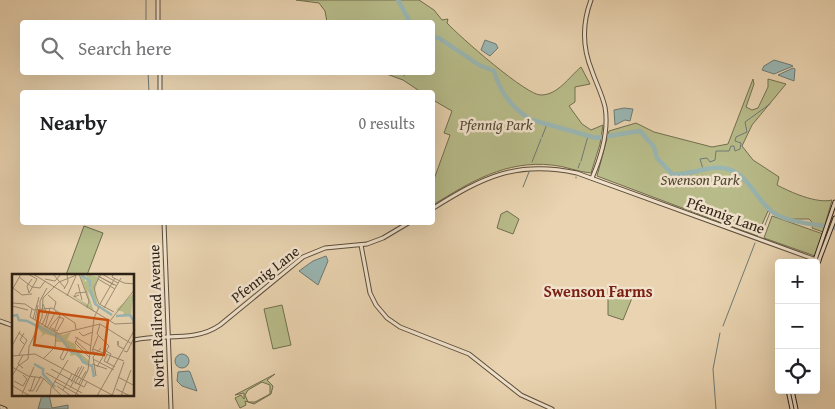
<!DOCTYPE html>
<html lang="en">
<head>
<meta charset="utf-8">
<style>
  body { margin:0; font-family:"Gentium Book Plus",serif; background:#f2f2f2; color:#202124 }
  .controls { position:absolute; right:15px; bottom:15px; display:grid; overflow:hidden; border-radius:5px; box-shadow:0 5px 20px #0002 }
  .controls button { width:45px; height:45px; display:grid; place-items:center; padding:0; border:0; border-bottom:1px solid #e0e0e0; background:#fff; color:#202124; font:25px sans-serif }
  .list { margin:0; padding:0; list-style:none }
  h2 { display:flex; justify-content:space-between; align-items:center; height:65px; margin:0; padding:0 20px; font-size:21px }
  h2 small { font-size:16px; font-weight:400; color:#757577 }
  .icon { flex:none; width:28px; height:28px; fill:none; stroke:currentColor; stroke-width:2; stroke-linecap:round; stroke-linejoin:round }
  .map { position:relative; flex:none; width:835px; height:409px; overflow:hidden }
  .search { position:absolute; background:#fff; box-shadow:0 5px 20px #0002; left:20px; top:20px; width:415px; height:55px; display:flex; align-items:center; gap:12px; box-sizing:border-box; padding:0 18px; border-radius:5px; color:#757577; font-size:19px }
  .panel { position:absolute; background:#fff; box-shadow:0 5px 20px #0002; left:20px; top:90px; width:415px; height:135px; border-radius:5px }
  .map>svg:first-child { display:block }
  .green { fill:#b8bc8a; stroke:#726e50; fill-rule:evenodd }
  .water { fill:#99b6b3; stroke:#6e7a74 }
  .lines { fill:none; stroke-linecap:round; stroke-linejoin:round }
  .stream { stroke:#6e7a74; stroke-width:1 }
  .river { stroke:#99b6b3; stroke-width:4.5 }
  .tertiary-casing { stroke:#5c4e3c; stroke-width:5 }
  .secondary-casing { stroke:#2d2116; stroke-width:5 }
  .tertiary { stroke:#f1e2cc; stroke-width:3 }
  .secondary { stroke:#f1e2cc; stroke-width:3 }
  .labels { text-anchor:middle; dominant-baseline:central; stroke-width:5; stroke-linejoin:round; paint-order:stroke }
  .park-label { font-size:15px; font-style:italic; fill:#504833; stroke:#f1e2cc }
  .street-label { font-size:15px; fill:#2d2116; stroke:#f1e2cc }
  .neighbourhood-label { font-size:16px; font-weight:bold; fill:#7a1f14; stroke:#f1e2cc }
  .inset-river { fill:none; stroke:#99b6b3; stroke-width:2.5 }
  .inset-road { fill:none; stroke:#9e8c72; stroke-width:1 }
  .view { fill:#cc510e; fill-opacity:0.15; stroke:#cc510e; stroke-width:2.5 }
  .inset-edge { fill:none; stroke:#2d2116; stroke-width:2.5 }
</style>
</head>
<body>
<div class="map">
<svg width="835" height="409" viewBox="0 0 835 409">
  <rect width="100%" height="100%" fill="#e9d3b0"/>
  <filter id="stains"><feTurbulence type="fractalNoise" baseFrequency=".004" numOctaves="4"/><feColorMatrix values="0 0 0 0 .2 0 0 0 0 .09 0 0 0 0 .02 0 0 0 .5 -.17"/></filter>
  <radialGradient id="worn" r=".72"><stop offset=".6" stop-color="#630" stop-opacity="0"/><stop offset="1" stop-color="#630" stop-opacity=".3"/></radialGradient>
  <g class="green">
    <path d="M296,0h123l15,10 8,10 6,-1 -1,4c12,13 80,73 94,72 17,0 28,-18 40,-28l9,17 -15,3v15l-6,4 13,18 9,6 12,-5 -3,19 -9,29c-13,-1 -26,-7 -39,-8 -46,-5 -82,17 -119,40v-23l17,-47 -6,-2 8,-22 -19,-11 -1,-8h-11l-18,-12 -19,-7 48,-1v-50h-105l-2,-11 -6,-8z"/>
    <path d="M753,79l1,5 -8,23 6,3 6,-2 10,-21v-8l18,5 -34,41 -10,21 11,14 26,17 -2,8c13,7 40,19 55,15l-9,32 -11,-4 1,-5 -4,-4h-22l-19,-8 -11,25 -160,-60 12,-45 27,-8 18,9 58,15 16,-3z"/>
    <path d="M507,211l12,8 -6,15 -16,-6 4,-14z"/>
    <path d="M772,216l51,18 -8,22 -51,-18z"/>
    <path d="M84,226l19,7 -16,42h-21z"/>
    <path d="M608,288l24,10 -9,22 -15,-5z"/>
    <path d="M282,305l9,40 -18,4 -9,-40z"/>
    <path d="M275,374l-8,6 6,6 -2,8 -17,10 -9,-3 1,4 -6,3 -5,-10 6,-3 3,4v-6l-9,2zM262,382l8,3v9l-15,8h-7l-3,-7 3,-5z"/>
  </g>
  <g class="water">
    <path d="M485,40l11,4 2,4 -8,8 -9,-6z"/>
    <path d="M774,60l17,5 2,1 -19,8 -12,-4 2,-4z"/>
    <path d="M793,68l2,1 -1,12 -16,-6z"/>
    <path d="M624,108l9,1 -3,12 -5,-1 -10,5 -1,-15z"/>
    <path d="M326,256l2,5 -10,24 -19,-14 14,-10z"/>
    <circle cx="182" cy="361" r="7"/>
    <path d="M189,371l1,1 7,19 -15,-5 -5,-5 1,-9z"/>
    <path d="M42,395h7l3,13 16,-3v4h-30z"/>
  </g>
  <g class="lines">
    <g class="stream">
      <path d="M146,0v22"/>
      <path d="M148,72l1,20"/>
      <path d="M404,76l1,-4"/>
      <path d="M542,137l5,-13"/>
      <path d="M581,161l7,-25"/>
      <path d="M532,162l9,-23"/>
      <path d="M578,168l2,-5"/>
      <path d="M703,169l-3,-10 7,-1 3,4 5,-2 1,-9h13l2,-5h3l1,5 5,-2 1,-6 -6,-2 1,-4 11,-5 -2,-10 25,-18"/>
      <path d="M576,178v-1"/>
      <path d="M523,187l6,-15"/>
      <path d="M761,235l10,-25"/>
      <path d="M723,326l32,-83"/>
      <path d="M716,409l-3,-40 7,-36"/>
    </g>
    <g class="river">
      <path d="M398,0l12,22"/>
      <path d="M432,37l7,1 40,27 15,6c6,21 18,38 38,49l64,18 44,-7 14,16 3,11 15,16c19,2 37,-10 56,-5 23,7 30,37 51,47 17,8 38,8 56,12"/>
    </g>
    <g class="tertiary-casing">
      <g id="tertiary">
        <path d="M158,0v22"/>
        <path d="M591,0c-9,24 -9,47 1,71 4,12 10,23 13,36 4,23 -4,50 -13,71"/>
        <path d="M160,72v20"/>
        <path d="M432,209c51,-32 84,-49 145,-36l242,88"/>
        <path d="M164,222l7,187"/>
        <path d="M361,245l9,48 6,12 11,13 13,9 69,27 52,41 31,14"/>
        <path d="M0,321l14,5"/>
        <path d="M134,340c29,-7 60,3 86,-15l83,-68 22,-9 42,-4 16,-6 27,-16"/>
      </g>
    </g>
    <g class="secondary-casing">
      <g id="secondary">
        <path d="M814,263l21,-61"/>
        <path d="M816,268l19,-50"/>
        <path d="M788,390l4,19"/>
        <path d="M792,390l4,19"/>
        <path d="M0,407l5,2"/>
      </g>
    </g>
    <use href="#tertiary" class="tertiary"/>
    <use href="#secondary" class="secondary"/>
  </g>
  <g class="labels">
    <g class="park-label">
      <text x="496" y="124">Pfennig Park</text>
      <text x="700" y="179">Swenson Park</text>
    </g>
    <g class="street-label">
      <text transform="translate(726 215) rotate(20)">Pfennig Lane</text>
      <text transform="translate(265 274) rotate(-38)">Pfennig Lane</text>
      <text transform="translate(156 316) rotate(-92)">North Railroad Avenue</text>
    </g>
    <g class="neighbourhood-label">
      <text x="598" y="291">Swenson Farms</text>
    </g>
  </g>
  <g transform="translate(12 274)">
    <rect width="122" height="122" fill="#e9d3b0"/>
    <path d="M68,0h4l1,8 3,-3 -3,-5 14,3 -4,13 3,18 -11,-18 7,22 -25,-19 21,13zM122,19l-3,21 3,8 -4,-6h-14l7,-1 1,-3 -8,-2zM27,50l24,11 8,-3 -4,8 8,4 2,6 12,11v4l-14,-10 -5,1 1,-3 -9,-11h-6v-5l-11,-3 -6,4 4,-4 -5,-6z" fill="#b8bc8a"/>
    <path class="inset-river" d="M69,1l9,6v6M78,15l5,15 17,11M0,42l5,-1 2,5 8,1 34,17 10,14h6l6,10 9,4 2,11M104,42l14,-1 4,7M22,90l9,5v5l12,13"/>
    <path class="inset-road" d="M16,0l9,5 -8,14 -2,-7 5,-7M21,0l82,50 20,-1M41,0l12,14M67,0l10,27 -2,7M89,0l-7,13 2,9 3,8 15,8M90,0l16,9M101,0l-1,3 12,6 11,1M7,3l13,10 8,1 5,-7M33,5l10,2 6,-7M86,5l17,10M66,10l4,16M102,11l-16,-9 19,10M1,14l9,7 10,-1M52,15l4,-7 -1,-8M0,16l9,-16M36,21l8,7 -2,7M67,21l-5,2 2,-4 11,-1M55,22l9,-20M0,29l13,1 9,6 18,-2 23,15 1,7M88,30l15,-26M0,32l16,4M92,34l17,-30M20,35l-2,8 29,17 41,-10 32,20M28,37v-10l7,-13M47,43l5,2 -7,12 -7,-4 10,-12M21,45l6,-22M23,46l3,-15M98,47l25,-32M30,51l5,-11 -4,-10M33,53l5,-19M35,54l9,-17M42,57l6,-15M67,58l4,4 10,-4M7,59l8,7 -8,15M12,59l-4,7 5,5M63,63l16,9M66,63l-3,6 15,15M64,67l14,13M106,71v-4v5l6,3M0,72l8,-15M53,75l3,2 -5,9 -3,-2 5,-10M81,75l31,12M94,77l5,3 -4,9M112,77l3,1 8,-16M86,80l-6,-3 6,-15M95,81l-3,6 11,6M0,82l23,-2 79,42M32,84l11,-11 1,-14M81,85l21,11M80,90l15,5M0,93l16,9 15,2 19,18M85,93l12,-21 -12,-12 3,-10M11,94l-5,-4 5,-9M39,95l33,18 3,-5M34,99l36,20M0,102l6,-10 10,-7 1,-12 13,-30 1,-19 16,-16 20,-8M84,102l-3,-19 8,-9M106,103l17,9M2,107l9,5 4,-7 -4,-4M42,107l25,14M59,108l8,-15M63,110l9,-17M66,111l8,-14M1,112l17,10M45,112l14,10M58,114l12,-22M104,115l14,7M16,116l5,1 8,-15M51,116l9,-16M18,118l5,-15M24,118l8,-14M10,120l12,-27M38,122l1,-8 17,-28M63,122l13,-26 6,-52 5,-11M85,122l38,-67M100,122l12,-34M109,122l10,-26"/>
    <path class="view" d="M27,37l69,9 -4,35 -70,-10z"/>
    <rect width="122" height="122" class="inset-edge"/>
  </g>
  <rect width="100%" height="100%" filter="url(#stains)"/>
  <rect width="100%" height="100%" fill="url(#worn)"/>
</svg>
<div class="controls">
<button>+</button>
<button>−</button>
<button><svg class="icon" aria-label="locate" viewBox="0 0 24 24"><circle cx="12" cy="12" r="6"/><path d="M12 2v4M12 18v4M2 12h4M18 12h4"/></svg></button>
</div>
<div class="search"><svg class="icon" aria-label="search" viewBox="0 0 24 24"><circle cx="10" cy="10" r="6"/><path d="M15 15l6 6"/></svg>Search here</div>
<section class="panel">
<h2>Nearby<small>0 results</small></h2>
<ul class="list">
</ul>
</section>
</div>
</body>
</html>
